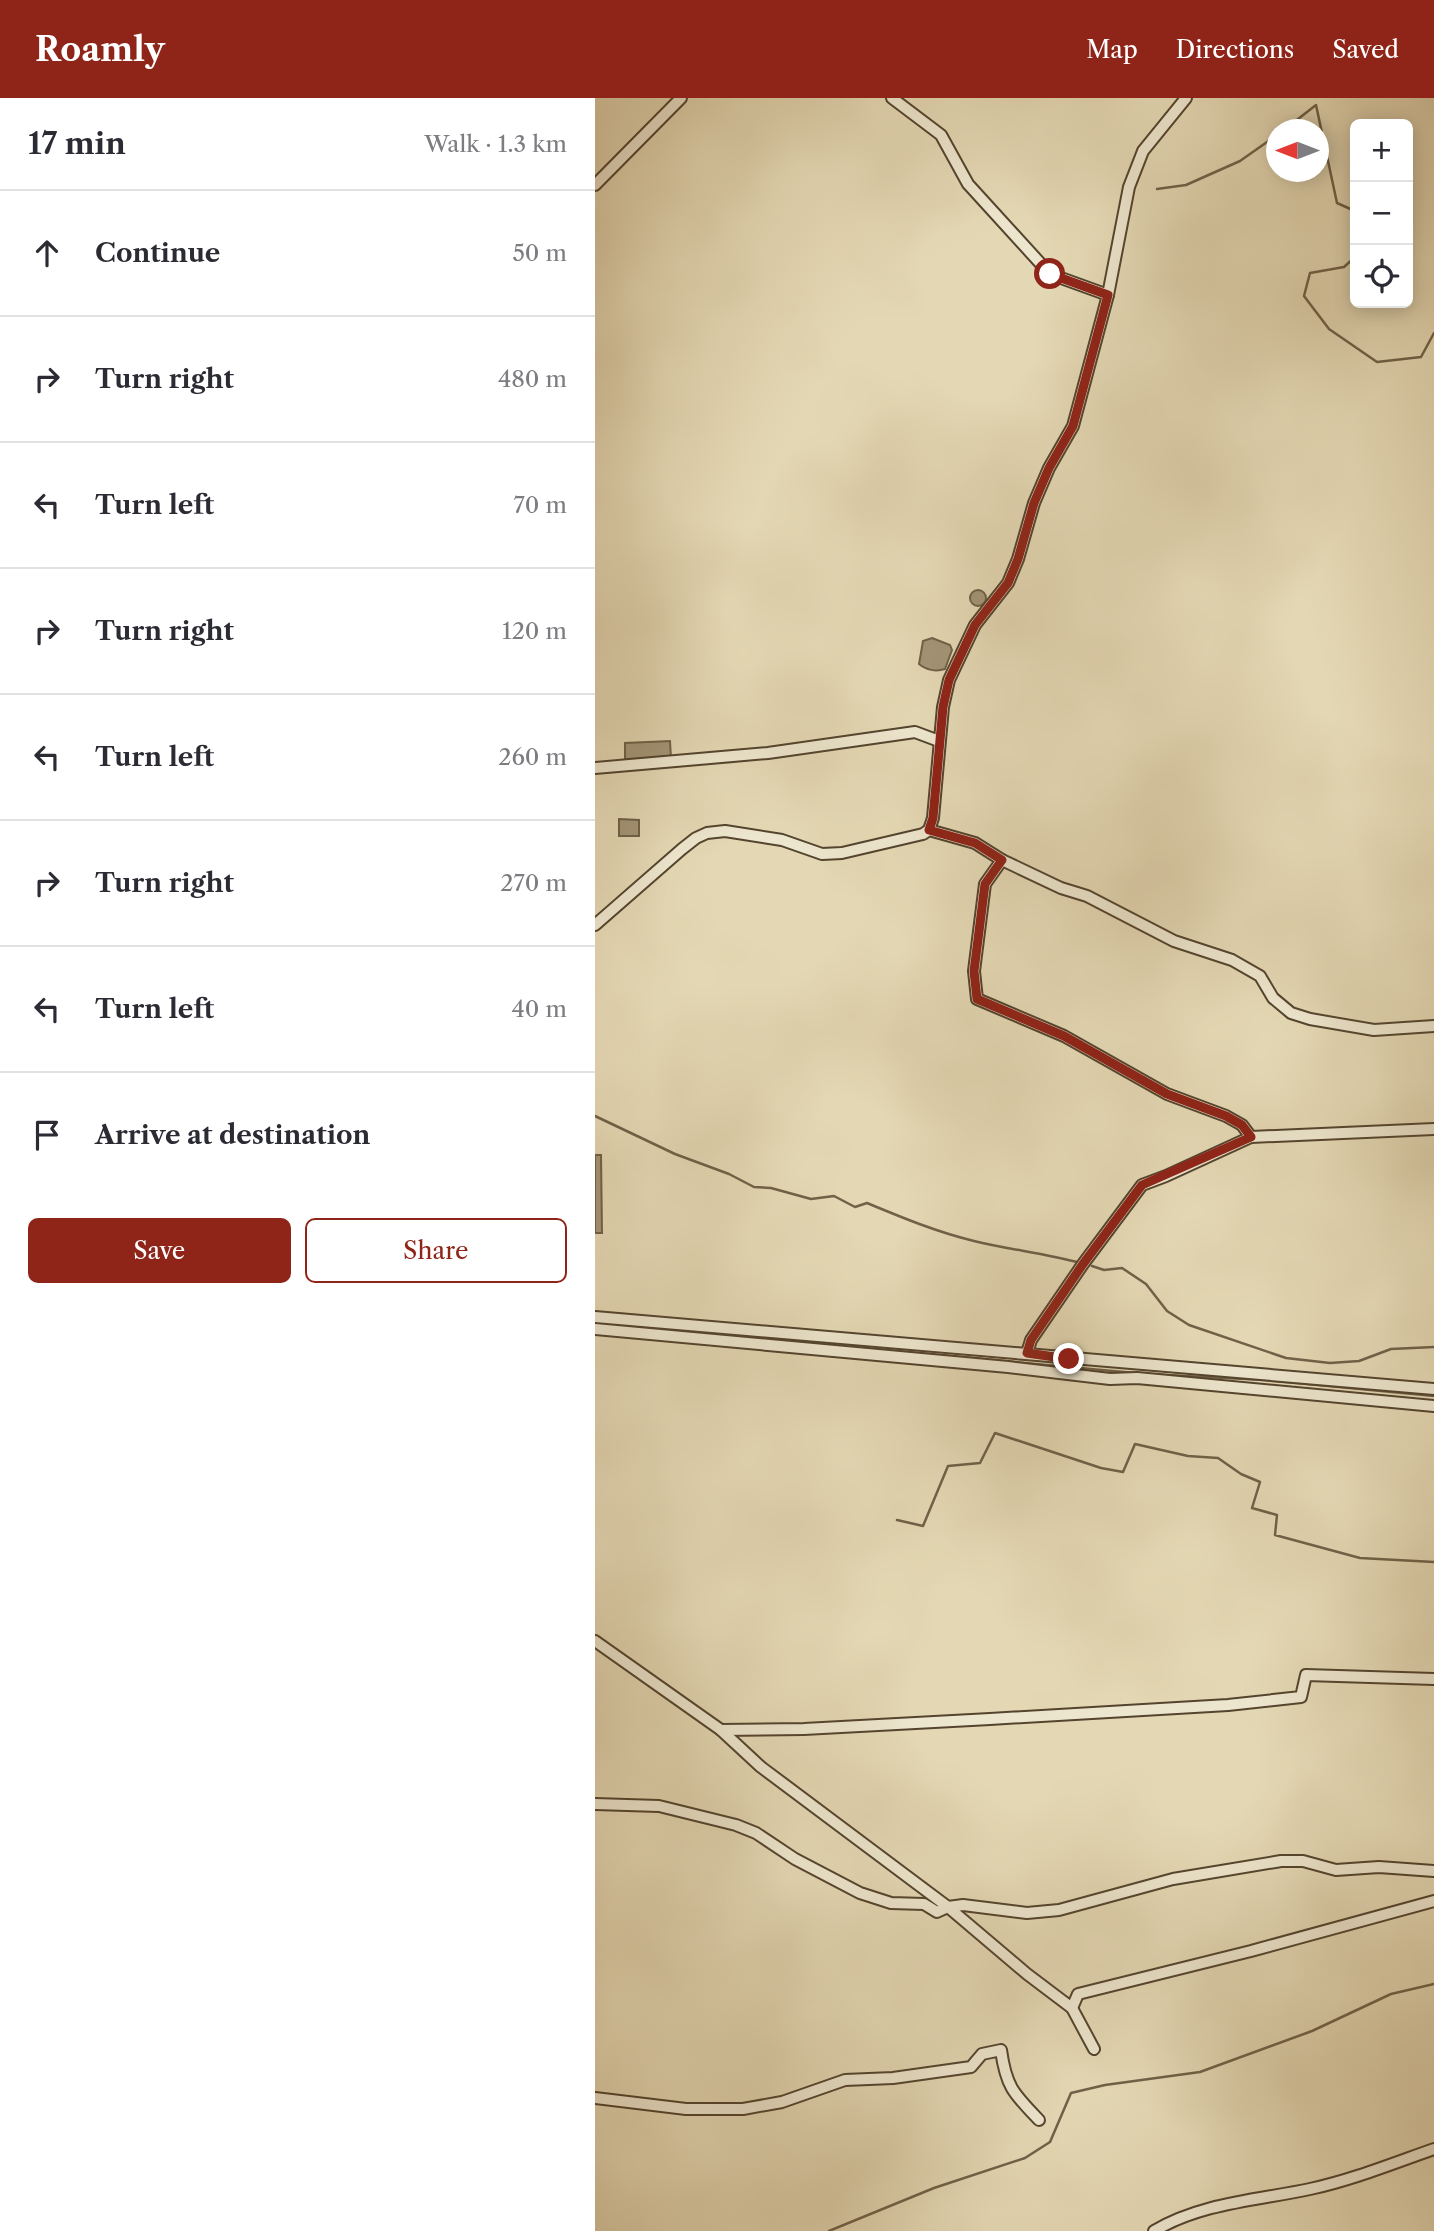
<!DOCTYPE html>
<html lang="en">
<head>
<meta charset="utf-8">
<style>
  body { margin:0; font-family:"Libre Caslon Text",serif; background:#f2f2f3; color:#2b2b33 }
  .controls { position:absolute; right:21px; top:21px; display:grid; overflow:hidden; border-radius:10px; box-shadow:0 4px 18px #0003 }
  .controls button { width:63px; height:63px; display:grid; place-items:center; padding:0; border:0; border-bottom:2px solid #e1e1e2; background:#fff; color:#2b2b33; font:35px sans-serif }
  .compass { position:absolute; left:671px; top:21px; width:63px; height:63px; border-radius:50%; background:#fff; box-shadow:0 4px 18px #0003; rotate:270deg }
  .stop { position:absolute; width:21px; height:21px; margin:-16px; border:5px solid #8f2418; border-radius:50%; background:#fff }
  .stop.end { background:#8f2418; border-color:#fff; box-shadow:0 2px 7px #0008 }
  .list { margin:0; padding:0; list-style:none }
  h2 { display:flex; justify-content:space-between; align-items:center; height:91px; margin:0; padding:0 28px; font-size:30px }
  h2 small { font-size:23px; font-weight:400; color:#7c7c81 }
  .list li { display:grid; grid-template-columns:46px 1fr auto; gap:21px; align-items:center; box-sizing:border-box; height:126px; padding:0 28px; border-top:2px solid #e1e1e2 }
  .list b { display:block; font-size:26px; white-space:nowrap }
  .list em { font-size:23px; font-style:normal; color:#7c7c81 }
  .actions { display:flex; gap:14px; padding:21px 28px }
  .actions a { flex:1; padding:16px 0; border:2px solid #8f2418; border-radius:10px; text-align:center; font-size:24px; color:#8f2418 }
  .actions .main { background:#8f2418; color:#fff }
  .icon { flex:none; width:38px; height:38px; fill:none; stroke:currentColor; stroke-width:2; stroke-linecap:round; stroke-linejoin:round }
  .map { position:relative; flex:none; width:839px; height:2133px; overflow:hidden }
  header { display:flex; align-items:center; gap:42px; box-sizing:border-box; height:98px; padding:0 35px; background:#8f2418; color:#fff }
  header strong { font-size:33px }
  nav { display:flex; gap:38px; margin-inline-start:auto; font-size:24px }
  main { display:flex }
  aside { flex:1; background:#fff }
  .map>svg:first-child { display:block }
  .water { fill:#a39577; stroke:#706148; stroke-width:2 }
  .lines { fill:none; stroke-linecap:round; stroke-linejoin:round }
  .stream { stroke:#706148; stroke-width:2.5 }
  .minor-casing { stroke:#54442e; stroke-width:14 }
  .minor { stroke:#ede6ce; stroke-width:10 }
  .route { stroke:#8f2418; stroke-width:9 }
</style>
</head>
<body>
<header>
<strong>Roamly</strong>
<nav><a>Map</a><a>Directions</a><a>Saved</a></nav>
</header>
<main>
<aside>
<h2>17 min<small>Walk · 1.3 km</small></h2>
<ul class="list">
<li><svg class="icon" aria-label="ahead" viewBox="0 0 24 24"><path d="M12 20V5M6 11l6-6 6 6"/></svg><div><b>Continue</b></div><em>50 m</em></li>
<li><svg class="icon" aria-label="right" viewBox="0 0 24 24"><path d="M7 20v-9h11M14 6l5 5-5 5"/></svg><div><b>Turn right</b></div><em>480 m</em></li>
<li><svg class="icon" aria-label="left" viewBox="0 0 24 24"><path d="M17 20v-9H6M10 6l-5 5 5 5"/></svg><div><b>Turn left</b></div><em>70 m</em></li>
<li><svg class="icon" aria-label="right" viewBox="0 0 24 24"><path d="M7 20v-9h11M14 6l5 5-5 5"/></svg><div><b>Turn right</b></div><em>120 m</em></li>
<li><svg class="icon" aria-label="left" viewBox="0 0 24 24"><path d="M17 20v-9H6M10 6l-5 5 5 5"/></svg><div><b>Turn left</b></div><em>260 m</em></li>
<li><svg class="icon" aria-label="right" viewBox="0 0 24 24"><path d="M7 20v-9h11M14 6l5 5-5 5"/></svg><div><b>Turn right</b></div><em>270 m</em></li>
<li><svg class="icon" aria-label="left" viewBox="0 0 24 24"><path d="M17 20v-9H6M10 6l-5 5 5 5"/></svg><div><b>Turn left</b></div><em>40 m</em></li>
<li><svg class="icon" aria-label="arrive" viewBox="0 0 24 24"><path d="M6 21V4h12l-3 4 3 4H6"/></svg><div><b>Arrive at destination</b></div></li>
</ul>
<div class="actions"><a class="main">Save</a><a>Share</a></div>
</aside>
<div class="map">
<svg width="839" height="2133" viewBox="0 0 839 2133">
  <rect width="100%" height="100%" fill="#e4d8b4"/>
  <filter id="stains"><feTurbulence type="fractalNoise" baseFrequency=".00286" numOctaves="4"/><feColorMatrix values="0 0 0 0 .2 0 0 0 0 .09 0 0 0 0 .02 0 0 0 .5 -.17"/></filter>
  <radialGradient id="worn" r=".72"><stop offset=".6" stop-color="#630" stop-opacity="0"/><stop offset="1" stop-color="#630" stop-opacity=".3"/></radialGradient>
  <g class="water">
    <circle cx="383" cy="500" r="8"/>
    <path d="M337,540l18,7 2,5 -7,19c-9,3 -19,1 -26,-5l4,-23z"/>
    <path d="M75,643l1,17 -46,1v-16z"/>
    <path d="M24,721l20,1v16h-20z"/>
    <path d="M0,1057h6l1,78h-7z"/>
  </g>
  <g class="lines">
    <g class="stream">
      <path d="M689,32l32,-25 21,98 18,8"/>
      <path d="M562,91l29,-4 54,-24 37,-26"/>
      <path d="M760,159l-11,10 -34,6 -6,23 25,33 48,33 44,-5 13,-24"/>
      <path d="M0,1018l80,38 54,20 25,13 17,1 40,11 23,-3 21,11 12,-4c36,15 70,29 107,38 36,9 71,12 106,22"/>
      <path d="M497,1168l12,4 18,-2 24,16 21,27 22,14 97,33 44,5 29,-2 32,-12 43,-2"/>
      <path d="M0,1225l11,2"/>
      <path d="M111,1236l429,39"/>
      <path d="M551,1276l119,6 169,16"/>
      <path d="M302,1422l26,6 25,-60 32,-3 15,-30 106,35 22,4 12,-28 53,12 30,2 23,16 19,8 -8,26 25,7 -2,20 85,23 74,4"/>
      <path d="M234,2133l105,-43 91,-30 25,-16 21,-49 34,-8 95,-13 112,-41 79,-37 43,-10"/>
    </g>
    <g class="minor-casing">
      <g id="minor">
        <path d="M297,0l49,37 27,49 82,90 58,21"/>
        <path d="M0,87l86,-87"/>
        <path d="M0,670l173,-15 147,-21 24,9"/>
        <path d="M334,732l4,-12 10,-111 6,-27 26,-55 33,-42 10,-24 16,-56 15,-35 24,-42 35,-131 21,-108 14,-36 43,-53"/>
        <path d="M407,762l-17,24 -11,87 3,28 87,37 103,58 59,22 16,9 9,12"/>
        <path d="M0,827l87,-76 14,-11 11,-5 18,-2 57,9 40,14 20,-1 81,-19 6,-4 46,13 27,17 59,28 26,8 87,45 58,19 28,16 13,22 18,15 19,6 64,11 60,-4"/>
        <path d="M0,1219l839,72"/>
        <path d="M0,1231l413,38 102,12 27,-1 297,28"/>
        <path d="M432,1255l4,-13 52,-76 59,-79 24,-9 85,-39 183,-8"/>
        <path d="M0,1543l126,89 40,37 187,140 79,67 45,34 22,41"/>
        <path d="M126,1632l83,-1 186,-10 238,-14 73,-8 5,-22 128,4"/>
        <path d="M0,1706l64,2 77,19 20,8 39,26 65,34 31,10 33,1 13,8 11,-5 15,-2 64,8 32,-3 114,-31 108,-18h22l33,9 43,-3 55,4"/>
        <path d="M477,1910l6,-14 173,-43 183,-50"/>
        <path d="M0,2000l91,11h57l39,-7 63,-22 48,-2 78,-11 11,-13 19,-4c5,37 13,44 38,70"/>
        <path d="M559,2133c47,-28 104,-31 156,-42 42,-9 84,-26 124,-40"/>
      </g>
    </g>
    <use href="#minor" class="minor"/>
  </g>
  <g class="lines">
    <path class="route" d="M455,176l58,21 -35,131 -24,42 -15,35 -16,56 -10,24 -33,42 -26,55 -6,27 -10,111 -4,12 46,13 27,17 -17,24 -11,87 3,28 87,37 103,58 59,22 16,9 9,12 -109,48 -59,79 -52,76 -4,13 42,6"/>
  </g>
  <rect width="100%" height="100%" filter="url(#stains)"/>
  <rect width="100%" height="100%" fill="url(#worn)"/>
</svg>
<div class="controls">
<button>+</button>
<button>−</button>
<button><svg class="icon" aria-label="locate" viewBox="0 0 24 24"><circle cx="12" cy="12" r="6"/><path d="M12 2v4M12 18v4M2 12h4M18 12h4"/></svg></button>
</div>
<svg class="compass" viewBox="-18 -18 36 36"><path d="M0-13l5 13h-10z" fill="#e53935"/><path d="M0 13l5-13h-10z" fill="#7c7c81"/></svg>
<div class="stop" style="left:455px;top:176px"></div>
<div class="stop end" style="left:474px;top:1261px"></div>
</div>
</main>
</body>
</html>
